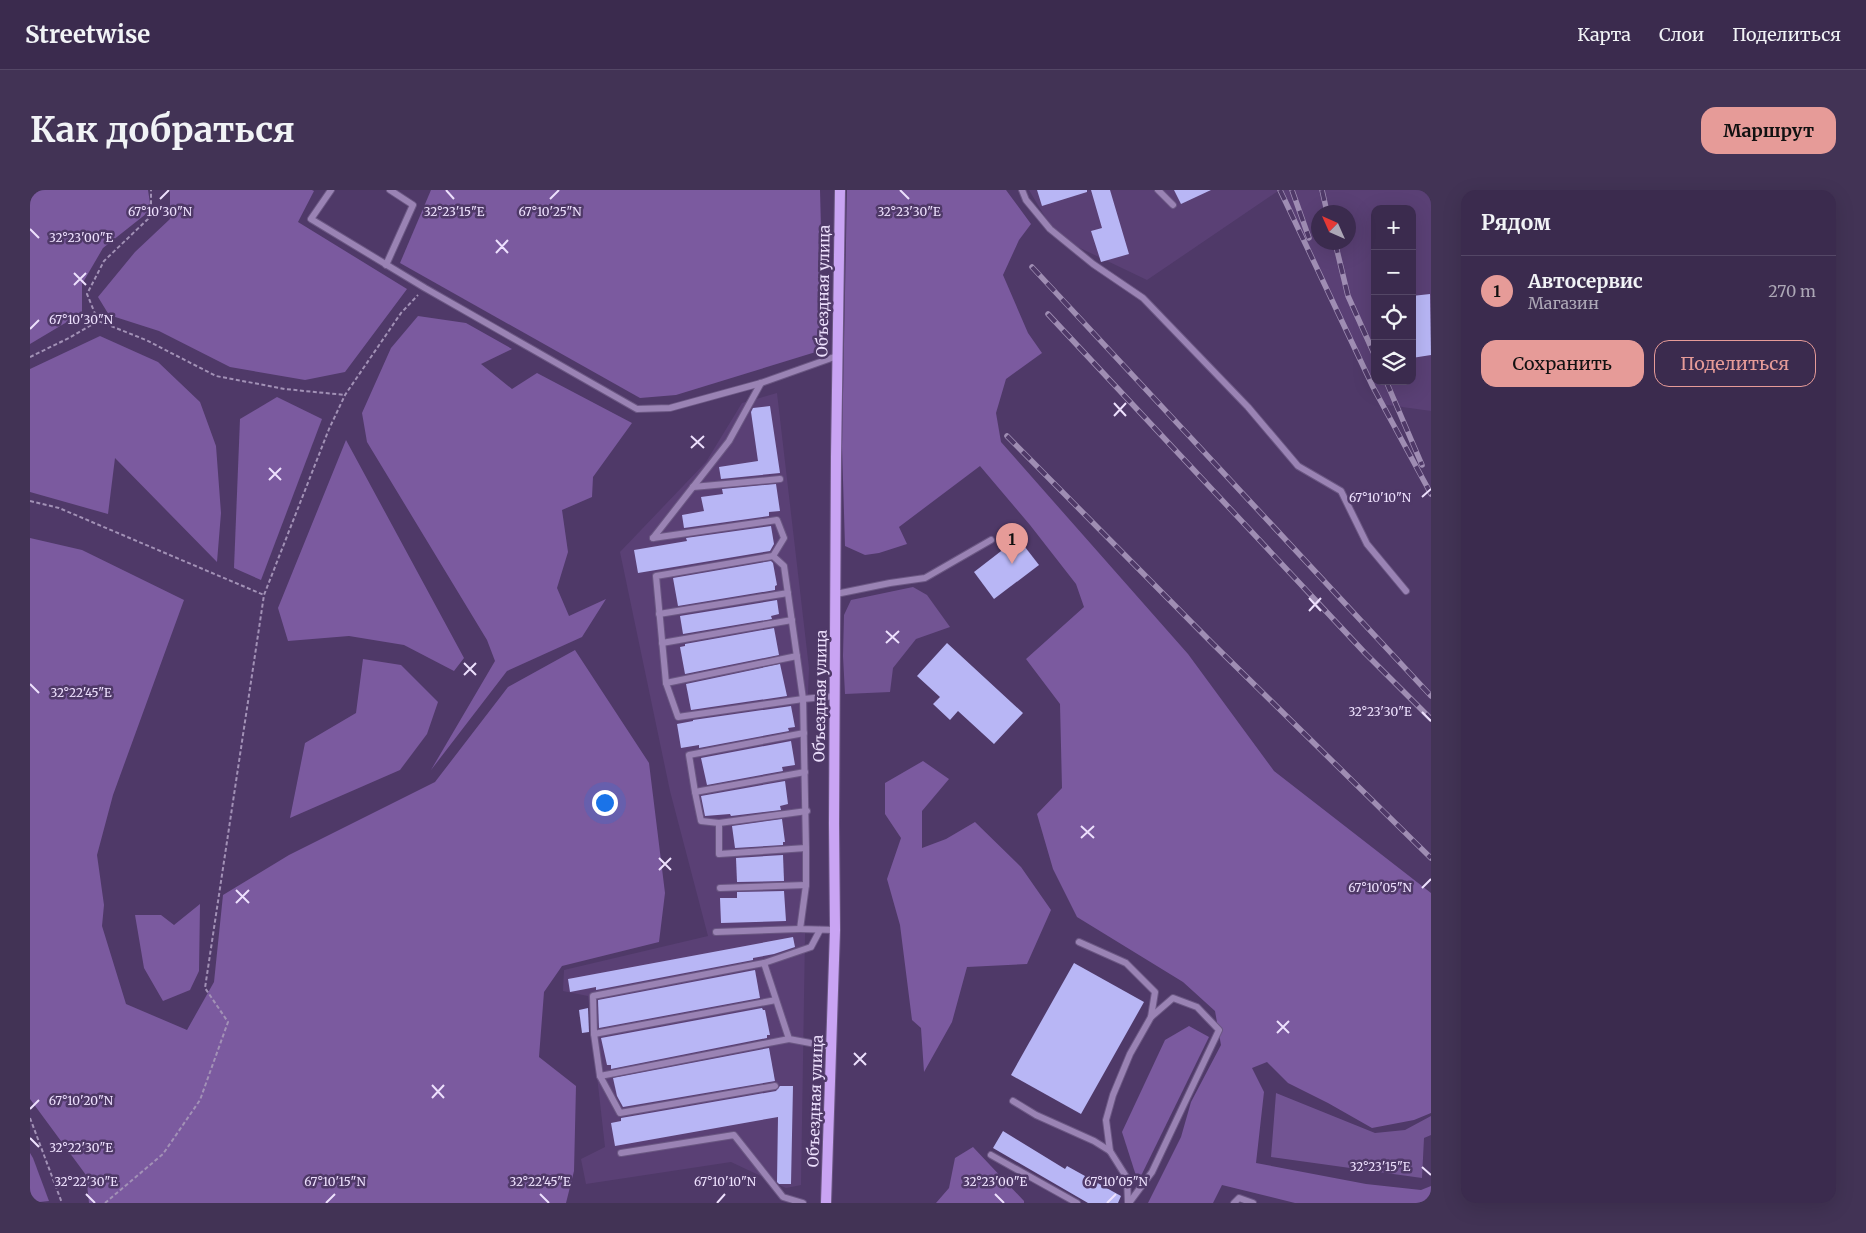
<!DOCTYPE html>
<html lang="ru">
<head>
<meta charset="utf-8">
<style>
  body { margin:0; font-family:Merriweather,serif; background:#423355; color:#f1f3f6 }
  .controls { position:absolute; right:15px; top:15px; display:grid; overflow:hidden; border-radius:10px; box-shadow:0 5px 20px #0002 }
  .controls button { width:45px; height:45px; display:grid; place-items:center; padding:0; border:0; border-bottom:1px solid #544766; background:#3b2b4e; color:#f1f3f6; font:25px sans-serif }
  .compass { position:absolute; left:1281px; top:15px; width:45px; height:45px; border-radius:50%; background:#3b2b4e; box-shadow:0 5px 20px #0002; rotate:315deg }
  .you { position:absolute; left:574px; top:612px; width:18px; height:18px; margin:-12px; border:4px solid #fff; border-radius:50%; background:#1a73e8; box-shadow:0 0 0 8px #1a73e833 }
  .badge { display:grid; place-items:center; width:32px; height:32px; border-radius:50%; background:#e69b98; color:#111; font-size:16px; font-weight:700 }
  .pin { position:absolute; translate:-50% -41px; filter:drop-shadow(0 1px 2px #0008) }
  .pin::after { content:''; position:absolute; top:26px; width:18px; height:15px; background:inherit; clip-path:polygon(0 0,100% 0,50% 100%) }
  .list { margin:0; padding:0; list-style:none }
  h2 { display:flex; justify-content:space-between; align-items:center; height:65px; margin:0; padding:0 20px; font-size:21px }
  h2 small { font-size:16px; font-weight:400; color:#aca7b6 }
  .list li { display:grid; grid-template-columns:32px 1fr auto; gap:15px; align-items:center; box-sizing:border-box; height:70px; padding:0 20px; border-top:1px solid #544766 }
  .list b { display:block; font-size:19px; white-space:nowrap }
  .list p { margin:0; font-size:16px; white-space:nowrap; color:#aca7b6 }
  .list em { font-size:16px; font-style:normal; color:#aca7b6 }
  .actions { display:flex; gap:10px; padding:15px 20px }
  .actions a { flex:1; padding:11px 0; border:1px solid #e69b98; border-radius:15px; text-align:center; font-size:18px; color:#e69b98 }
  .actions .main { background:#e69b98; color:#111 }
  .icon { flex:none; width:28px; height:28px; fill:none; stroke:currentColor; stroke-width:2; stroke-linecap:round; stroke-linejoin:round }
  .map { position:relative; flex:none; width:1401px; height:1013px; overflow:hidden; border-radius:15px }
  header { display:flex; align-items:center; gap:30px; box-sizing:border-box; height:70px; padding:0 25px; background:#3b2b4e; border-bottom:1px solid #544766 }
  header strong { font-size:24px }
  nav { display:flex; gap:28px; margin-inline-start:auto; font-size:18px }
  .intro { display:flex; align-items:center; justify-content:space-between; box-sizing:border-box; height:120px; padding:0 30px }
  h1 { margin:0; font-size:35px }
  .button { padding:12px 22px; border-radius:15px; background:#e69b98; color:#111; font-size:18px; font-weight:700 }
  main { display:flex; gap:30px; padding:0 30px }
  aside { flex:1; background:#3b2b4e; border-radius:15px; box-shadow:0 5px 20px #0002 }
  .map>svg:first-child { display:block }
  .built { fill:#5a4075; fill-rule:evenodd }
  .green { fill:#725493 }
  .forest { fill:#7b5a9f }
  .building { fill:#b8b6f5 }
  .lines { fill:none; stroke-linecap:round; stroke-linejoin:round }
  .service-casing { stroke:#6b5783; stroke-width:8 }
  .secondary-casing { stroke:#6b5783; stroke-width:12 }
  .path { stroke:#a291b6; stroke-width:2; stroke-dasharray:4 2.5; stroke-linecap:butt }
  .service { stroke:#9a83b4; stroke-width:6 }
  .secondary { stroke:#c9a4f3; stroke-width:10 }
  .rail-casing { stroke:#9f8db3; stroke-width:5.5 }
  .rail { stroke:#4f3968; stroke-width:4; stroke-dasharray:11; stroke-linecap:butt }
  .ticks { fill:none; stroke:#ede0fd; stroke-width:2 }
  .labels { text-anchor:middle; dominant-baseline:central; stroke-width:5; stroke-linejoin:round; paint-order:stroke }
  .street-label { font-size:15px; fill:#ede0fd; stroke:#4f3968 }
  .ticks-label { font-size:12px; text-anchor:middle; fill:#ede0fd; stroke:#4f3968; stroke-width:5; stroke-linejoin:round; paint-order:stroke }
</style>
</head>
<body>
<header>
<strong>Streetwise</strong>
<nav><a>Карта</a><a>Слои</a><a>Поделиться</a></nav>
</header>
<div class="intro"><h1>Как добраться</h1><a class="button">Маршрут</a></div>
<main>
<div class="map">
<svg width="1401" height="1013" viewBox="0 0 1401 1013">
  <rect width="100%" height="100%" fill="#4f3968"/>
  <g class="built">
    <path d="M999,0h402v221l-50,-7 -103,-213 -131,89 -90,-43zM1345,19h37v172h-37zM1288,22h30v30h-30z"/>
    <path d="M747,203l32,275 -4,104 2,39 -6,374 -15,3 -55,-26 -145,22 -5,-25 24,-12 -17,-151 -25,-5 1,-21 144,-34 -38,-145 -50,-239 86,-90 36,-59z"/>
  </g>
  <g class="green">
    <path d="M883,397l14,8 23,32 -34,12 -23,29 -3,24 -45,2 -2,-38 1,-41 7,-15z"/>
    <path d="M1246,903l99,40 30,-3 26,-14v19l-7,3 -2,40 -151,-21z"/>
  </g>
  <g class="forest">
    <path d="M0,0h118l3,20 -48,38 -21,36v29l-52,31z"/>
    <path d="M140,0h142l2,1 -16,31 109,67 -62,83 -40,8 -75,-13 -71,-36 -50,-16 -11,-18 37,-45 35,-33z"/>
    <path d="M401,0h389l1,40 -2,121 -143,44 -36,3 -240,-135z"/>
    <path d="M817,0h159l25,34 -12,16 -16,35 25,58 14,20 -36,26 -10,34 5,29 187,212 86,117 157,122v220l-17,7 -42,8 -44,-25 -40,-20 -21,-21 -15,6 12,24 -8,71 110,21 55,6 10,-4v17h-136l-73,-18 -9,18h-65l33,-66 10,-35 30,-57 -6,-34 -32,-29 -106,-65 -24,-48 -16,-55 25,-26 -2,-84 -34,-45 58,-52 -8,-23 -46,-59 -50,-59 -81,61 8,17 -28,9 -14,2 -20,-9 -3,-99z"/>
    <path d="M388,126l48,7 46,26 -31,15 31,25 25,-16 95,50 -39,54 -1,20 -30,13 6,42 -11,36 12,28 37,-17 -24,38 -75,34 -76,99 64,-109 -8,-21 -120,-198 -5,-29 29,-65z"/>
    <path d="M70,146l58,26 42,40 16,44 5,67 -4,49 -102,-104 -7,56 -78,-22v-123z"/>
    <path d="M247,207l45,22 -61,161 -27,-12 6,-149z"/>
    <path d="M316,250l118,218 -10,13 -50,-26 -55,-9 -61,5 -10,-33z"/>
    <path d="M0,348l52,12 102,50 -71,195 -16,60 7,50 -2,21 24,78 61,26 27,-48 9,-87 66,-40 146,-73 73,-95 67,-37 74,113 16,130 -6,49 -97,24 -18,26 -5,65 37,29 -2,85 -8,32h-477l-3,-28 -56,-76z"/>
    <path d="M333,469l38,6 37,37 -11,32 -27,36 -110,48 15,-75 51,-30z"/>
    <path d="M893,571l26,18 -27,32v37l24,-9 29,-17 46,45 30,43 -24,54 -60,3 -15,55 -28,50 -3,-44 -9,-8 -12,-95 -13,-46 14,-41 -16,-24v-31z"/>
    <path d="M170,714l-1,67 -9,19 -27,11 -19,-33 -9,-53h26l13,10z"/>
    <path d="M1159,836l20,11 -71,145 -16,-50 43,-92z"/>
    <path d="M943,957l51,54v2h-88l13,-15 6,-30z"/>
    <path d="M0,963l3,5 16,43 -19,2z"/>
  </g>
  <g class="building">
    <path d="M1007,0h50v2l-45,14z"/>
    <path d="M1061,0h19l19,64 -28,8 -10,-31 11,-3z"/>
    <path d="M1144,0h37l-30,14z"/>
    <path d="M1400,104l1,61 -19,3v-62z"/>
    <path d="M740,216l10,67 -59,6 -2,-12 39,-6 -7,-49 2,-4z"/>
    <path d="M746,294l4,27 -11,1v4l-85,12 -2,-13 22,-4 -3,-14 22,-3 -1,-5z"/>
    <path d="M741,336l3,18 -4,7 -132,22 -4,-23 53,-9 -1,-3z"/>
    <path d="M988,348l21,27 -45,34 -20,-27z"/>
    <path d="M741,371l2,2 4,22 -2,1v4l-97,16 -5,-28z"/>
    <path d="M747,410l2,14 -8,2 1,3 -89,15 -3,-18z"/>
    <path d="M744,438l5,27 -94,19 -5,-27 5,-1v-2z"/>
    <path d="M917,453l76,70 -29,31 -36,-33 -8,9 -17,-16 7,-7 -23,-21z"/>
    <path d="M750,474l7,32 -96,14 -5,-26z"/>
    <path d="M761,516l4,21 -7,1 1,3 -90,17v-3l-18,3 -4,-24 16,-3v-1z"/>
    <path d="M761,551l4,24 -13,2 1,4 -76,14 -6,-27z"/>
    <path d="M755,591l3,23 -8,2 1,4 -50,6 -1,-2 -25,2 -4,-20z"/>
    <path d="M752,629l3,23h-2v3l-48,3 -3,-22z"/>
    <path d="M753,665l1,26 -47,1 -1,-24z"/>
    <path d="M754,701l2,30 -65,2 -1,-25h17v-6z"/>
    <path d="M763,747l2,10 -21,7 -21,4v2l-157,30v-3l-26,5 -2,-13z"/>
    <path d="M1044,773l70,39 -63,112 -70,-39z"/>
    <path d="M725,780l5,28 -161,30 -1,-28z"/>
    <path d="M558,818l1,24 -7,1 -3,-23z"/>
    <path d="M732,818l1,2h2l5,25h-3v3l-156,31v-4h-4l-6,-27z"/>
    <path d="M739,858l6,33 -152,26 -6,-11 -4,-18z"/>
    <path d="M750,896h13l-2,98h-12l-2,-2 1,-65 -163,29 -4,-23 10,-2v-3l155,-27z"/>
    <path d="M973,941l62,38 2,-3 54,30 -3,7h-30l-95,-55z"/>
  </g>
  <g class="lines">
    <g class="service-casing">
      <g id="service">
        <path d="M301,0l-20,29 114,69 212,121 33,-1 91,-25 76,-27"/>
        <path d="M992,0l4,10 24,29 43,35 50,34 105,109 50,59 43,25 26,53 39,47"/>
        <path d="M1128,0l15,15"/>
        <path d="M356,75l27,-60 -23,-15"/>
        <path d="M663,297l87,-8"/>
        <path d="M623,348l76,-97 32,-58"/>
        <path d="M623,348l124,-18 7,18 -11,18"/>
        <path d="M806,404l54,-11 35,-5 66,-38"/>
        <path d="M629,424l129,-21"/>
        <path d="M632,453l130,-23"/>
        <path d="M767,466l-131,27 12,34 125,-18 3,149v37l-6,44 35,1"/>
        <path d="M636,493l-10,-107 117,-20 11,10 19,133 32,-3"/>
        <path d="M665,602l-6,-37 115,-22"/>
        <path d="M689,633l-18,-2 -6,-29 110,-20"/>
        <path d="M776,658l-87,6v-31l88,-12"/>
        <path d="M690,698l86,-3"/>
        <path d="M686,742l84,-3"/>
        <path d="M1049,752l47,21 29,29 -4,25 -21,37 -17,41 -7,25 4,31"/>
        <path d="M734,773l47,-16 9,-17"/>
        <path d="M746,810l-182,34 -1,-38 171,-33 25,76 43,8"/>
        <path d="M564,844l6,42 189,-37"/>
        <path d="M570,886l20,37 155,-27"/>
        <path d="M983,911l23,14 58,26 16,10 17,27 1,25"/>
        <path d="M591,963l113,-18 49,62 20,6"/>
        <path d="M961,965l86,48"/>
        <path d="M1099,1013l23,-31 67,-142 -22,-23 -24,-9 -22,19"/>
        <path d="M1204,1013l5,-5 14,5"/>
      </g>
    </g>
    <g class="secondary-casing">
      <path id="secondary" d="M796,1013l9,-273 -1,-106 2,-367 4,-267"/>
    </g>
    <g class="path">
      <path d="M68,131l-11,-27 17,-33 47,-45v-26"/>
      <path d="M0,167l39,-19 29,-17 48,19 70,36 69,13 60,6"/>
      <path d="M0,311l29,7 205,87"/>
      <path d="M0,928l32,85"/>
      <path d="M75,1013l58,-49 37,-54 28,-78 -23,-34 59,-393 65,-166 16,-34 56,-82 17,-18"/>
    </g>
    <use href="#service" class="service"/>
    <use href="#secondary" class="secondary"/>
    <g class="rail-casing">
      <g id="rail">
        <path d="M1250,0l93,197 58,107"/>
        <path d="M1262,0l17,48"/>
        <path d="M1292,0l5,22"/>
        <path d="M1305,52l13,54 27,60"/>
        <path d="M1002,77l399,429"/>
        <path d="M1018,124l317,339 66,66"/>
        <path d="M1356,191l36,84"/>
        <path d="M977,246l205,207 219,215"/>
      </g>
    </g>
    <use href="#rail" class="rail"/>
  </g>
  <path class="ticks" d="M416,0l8,9M870,0l9,9M130,9l9,-9M520,9l9,-9M0,39l9,9M466,50l12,13M466,63l12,-13M44,83l12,12M44,95l12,-12M0,139l9,-9M1084,213l12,13M1084,226l12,-13M661,246l13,12M661,258l13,-12M239,278l12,12M239,290l12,-12M1392,307l9,-8M1279,408l12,13M1279,421l12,-13M856,441l13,12M856,453l13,-12M434,473l12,12M434,485l12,-12M0,494l9,9M1392,522l9,9M1051,636l13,12M1051,648l13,-12M629,668l12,12M629,680l12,-12M1392,698l9,-9M206,700l13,13M206,713l13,-13M1247,831l12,12M1247,843l12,-12M824,863l12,12M824,875l12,-12M402,895l12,13M402,908l12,-13M0,919l9,-9M0,948l9,9M1392,977l9,8M56,1004l9,9M510,1004l9,9M965,1004l9,9M296,1013l9,-9M687,1013l8,-9M1077,1013l9,-9"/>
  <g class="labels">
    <g class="street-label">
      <text transform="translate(793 101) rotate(-89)">Объездная улица</text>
      <text transform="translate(790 506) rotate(-89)">Объездная улица</text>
      <text transform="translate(785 911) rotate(-88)">Объездная улица</text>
    </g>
  </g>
  <g class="ticks-label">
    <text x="130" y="26">67°10'30"N</text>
    <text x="424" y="26">32°23'15"E</text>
    <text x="520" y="26">67°10'25"N</text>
    <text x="879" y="26">32°23'30"E</text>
    <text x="51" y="52">32°23'00"E</text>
    <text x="51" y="134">67°10'30"N</text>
    <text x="1350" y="312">67°10'10"N</text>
    <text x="51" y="507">32°22'45"E</text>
    <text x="1350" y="526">32°23'30"E</text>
    <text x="1350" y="702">67°10'05"N</text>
    <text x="51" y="915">67°10'20"N</text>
    <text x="51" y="962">32°22'30"E</text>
    <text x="1350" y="981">32°23'15"E</text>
    <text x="305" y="996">67°10'15"N</text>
    <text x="695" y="996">67°10'10"N</text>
    <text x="1086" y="996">67°10'05"N</text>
    <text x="56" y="996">32°22'30"E</text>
    <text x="510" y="996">32°22'45"E</text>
    <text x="965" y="996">32°23'00"E</text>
  </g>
</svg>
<div class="controls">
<button>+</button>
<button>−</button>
<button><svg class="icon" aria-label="locate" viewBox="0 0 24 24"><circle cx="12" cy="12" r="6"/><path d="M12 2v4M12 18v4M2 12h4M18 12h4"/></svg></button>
<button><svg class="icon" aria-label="layers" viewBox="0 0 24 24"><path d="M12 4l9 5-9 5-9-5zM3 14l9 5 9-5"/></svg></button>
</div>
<svg class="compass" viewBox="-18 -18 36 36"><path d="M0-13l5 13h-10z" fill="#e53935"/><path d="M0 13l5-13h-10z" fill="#aca7b6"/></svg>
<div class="you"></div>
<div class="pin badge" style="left:982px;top:374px">1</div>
</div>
<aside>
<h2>Рядом<small></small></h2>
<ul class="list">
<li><span class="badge">1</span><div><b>Автосервис</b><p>Магазин</p></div><em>270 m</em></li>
</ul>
<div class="actions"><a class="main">Сохранить</a><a>Поделиться</a></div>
</aside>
</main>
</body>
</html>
